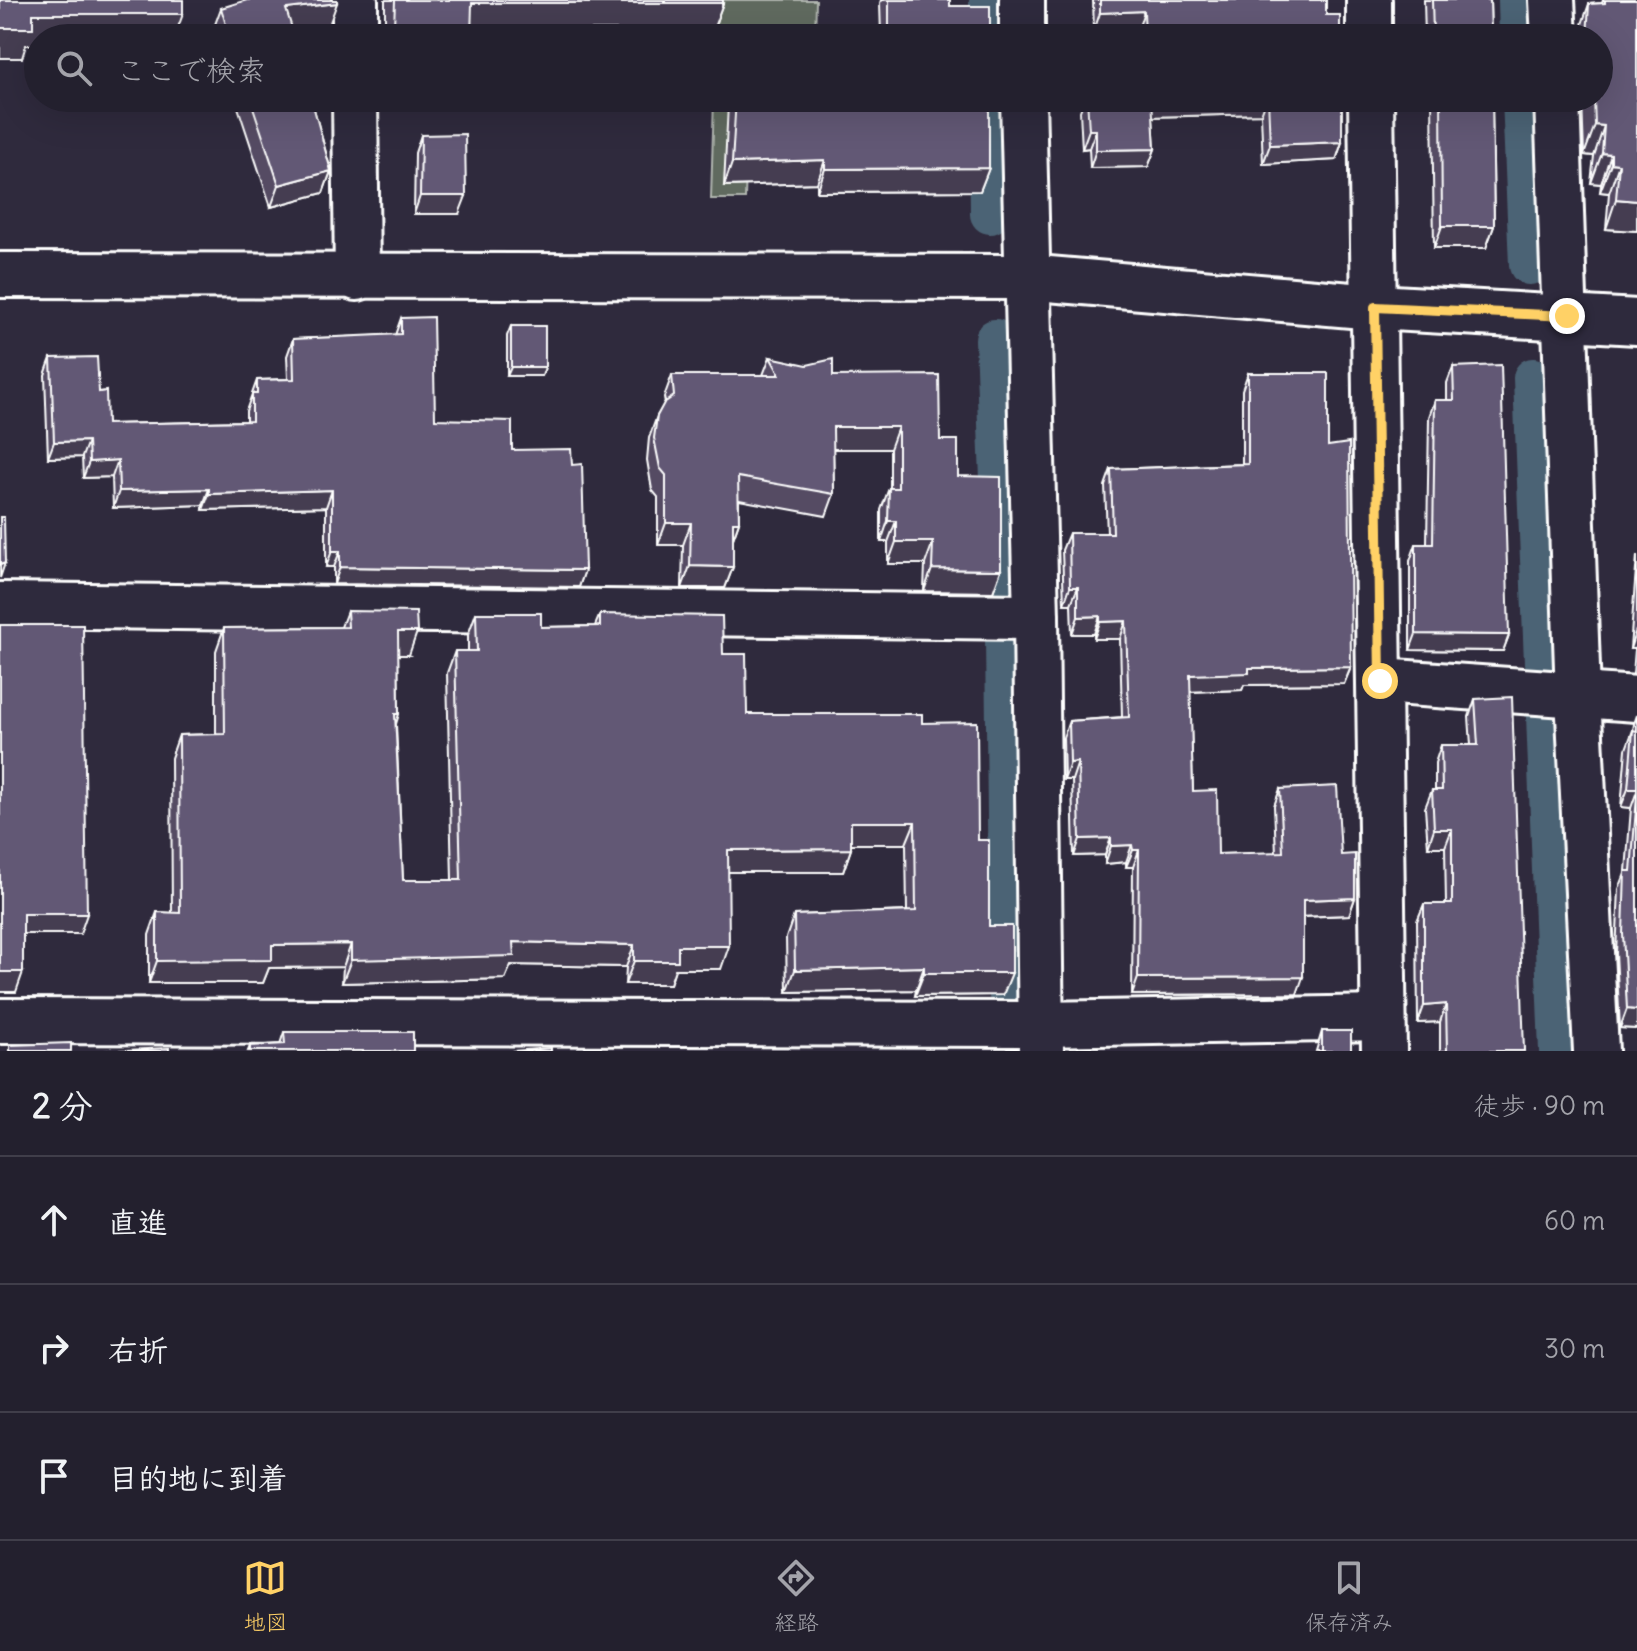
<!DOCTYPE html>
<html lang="ja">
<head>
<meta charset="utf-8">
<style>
  body { margin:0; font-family:Delius,"Klee One",sans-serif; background:#2b2836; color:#f1f3f6 }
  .stop { position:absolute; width:24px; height:24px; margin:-18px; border:6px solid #ffd166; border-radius:50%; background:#fff }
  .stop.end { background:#ffd166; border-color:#fff; box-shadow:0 2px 8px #0008 }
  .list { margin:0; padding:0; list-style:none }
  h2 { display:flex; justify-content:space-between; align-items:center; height:104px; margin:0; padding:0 32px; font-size:34px }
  h2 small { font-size:26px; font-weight:400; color:#a3a3aa }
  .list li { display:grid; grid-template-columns:52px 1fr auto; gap:24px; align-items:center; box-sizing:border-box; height:128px; padding:0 32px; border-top:2px solid #403e4a }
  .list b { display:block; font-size:30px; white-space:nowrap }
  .list em { font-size:26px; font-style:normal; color:#a3a3aa }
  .icon { flex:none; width:44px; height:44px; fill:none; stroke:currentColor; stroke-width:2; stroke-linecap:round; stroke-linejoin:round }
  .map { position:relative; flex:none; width:1637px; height:1051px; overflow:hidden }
  .search { position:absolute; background:#23202e; box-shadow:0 8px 32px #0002; left:24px; right:24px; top:24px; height:88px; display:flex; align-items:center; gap:20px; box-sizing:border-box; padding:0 28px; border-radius:44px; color:#a3a3aa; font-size:30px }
  .sheet { height:488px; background:#23202e }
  nav { display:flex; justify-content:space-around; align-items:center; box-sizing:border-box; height:112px; border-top:2px solid #403e4a; background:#23202e; font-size:22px; color:#a3a3aa }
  nav a { display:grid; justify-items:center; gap:4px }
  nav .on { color:#ffd166 }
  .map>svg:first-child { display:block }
  .green { fill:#616b5f; stroke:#b0b5af; stroke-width:2 }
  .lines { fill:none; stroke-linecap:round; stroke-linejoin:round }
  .canal { stroke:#4c6474; stroke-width:40 }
  .minor-casing { stroke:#fff; stroke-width:50 }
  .minor { stroke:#2f2a3d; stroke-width:44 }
  .wall { fill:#544c64; stroke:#fff; stroke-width:2 }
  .shaded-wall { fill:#453e51; stroke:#fff; stroke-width:2 }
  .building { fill:#625874; stroke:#fff; stroke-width:2 }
  .route { stroke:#ffd166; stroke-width:10 }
</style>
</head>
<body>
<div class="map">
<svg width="1637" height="1051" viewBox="0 0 1637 1051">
  <rect width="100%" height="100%" fill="#2f2a3d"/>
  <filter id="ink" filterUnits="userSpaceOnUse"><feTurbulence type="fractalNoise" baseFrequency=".0125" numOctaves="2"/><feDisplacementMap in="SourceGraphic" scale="16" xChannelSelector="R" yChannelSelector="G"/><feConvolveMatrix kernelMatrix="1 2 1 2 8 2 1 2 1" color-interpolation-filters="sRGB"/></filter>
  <g filter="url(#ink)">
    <g class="green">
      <path d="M717,0h99l-1,38h-99z"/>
      <path d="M714,98h34l-3,101h-34z"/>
    </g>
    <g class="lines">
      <g class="canal">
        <path d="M989,0v38"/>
        <path d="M1518,0l1,38"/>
        <path d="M989,98l1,116"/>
        <path d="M1522,98l7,167"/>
        <path d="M995,339l9,254"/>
        <path d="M1533,378l26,673"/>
        <path d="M1005,636l4,360"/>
      </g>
      <g class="minor-casing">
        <g id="minor">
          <path d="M355,0v38"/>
          <path d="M1022,0v38"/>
          <path d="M1369,0v38"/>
          <path d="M1552,0l2,38"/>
          <path d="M355,98l2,180"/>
          <path d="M1023,98l13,519 5,434"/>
          <path d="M1371,98l13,953"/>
          <path d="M1557,98l21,598 18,355"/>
          <path d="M0,275l1025,2 350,30 262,15"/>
          <path d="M0,605l1036,12"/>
          <path d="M1380,681l257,18"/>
          <path d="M0,1021l1041,3 342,-6"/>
        </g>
      </g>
      <use href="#minor" class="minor"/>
    </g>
    <g class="wall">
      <path d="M385,0h338v3l-10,27h-242v8h-86z"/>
      <path d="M881,0h69v6l40,32h-118l1,-3h8l-1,-32z"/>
      <path d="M1093,0h233v15l14,23h-202v-8l-44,1z"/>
      <path d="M1424,0h66l1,38h-66z"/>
      <path d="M1603,0h34v231l-31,-2 3,-36 -9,-1 1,-8 -10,-1 3,-27 -10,-1 -2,-57h17v-60h-21l1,-5 10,-29 13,-1z"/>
      <path d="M221,8l108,17 -37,4 3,9h-80l-2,-8z"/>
      <path d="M235,98h76l20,73 -8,22 -52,14z"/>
      <path d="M730,98h5l254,70 -9,23 -163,1v-9l-93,3 4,-82z"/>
      <path d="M1085,98h257v44l-6,18 -73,4 -2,-50 -108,3 2,32 -7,18 -58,1 -1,-20 -7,1 -2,-38z"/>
      <path d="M1432,98h60l2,128 -8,22h-52z"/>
      <path d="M421,135l38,79h-45l1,-61z"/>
      <path d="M401,318l34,101 77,31 60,15 13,105 -6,17 -245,-3v-17h-8v-60l-123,3v-5l-90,3 -1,-31 -29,1 -1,-21 -34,1 -3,-83 6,-17 48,34 8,32 139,-3v-10l11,-31 31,-1 -1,-23 6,-17 102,-4z"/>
      <path d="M511,326l34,41 -3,9h-35v-40z"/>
      <path d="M770,357l63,19 107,64 18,36 43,94 -8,22 -69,-1 1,-27h-37v-22h-7v-32l8,-22h1v-39h-57l1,45 -8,22 -87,-16v22l-6,17v28l-8,21h-43l1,-43h-25v-48l-6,-7 -5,-30 2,-22 8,-22 8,-13 -1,-6 8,-22h91z"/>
      <path d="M1453,367l56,268 -6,16 -93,-1v-89l6,-17h11l2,-127 6,-17h12v-17z"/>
      <path d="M1248,373l80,73 23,221 -7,17 -100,1 -2,5 -52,2 3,99 25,63 58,-1 -2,-47 6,-17 61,66 14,43 -6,17 -46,2 -6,77 -165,1 1,-128h-7v-5l-21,2v-9l-31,1 -2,-76h-8l-1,-42 6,-17 53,-4 -2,-78h-26v-5h-22l-1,-30h-7l-2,-54 7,-17h38l-2,-47 6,-17 131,-5v-74z"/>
      <path d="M1637,555v120l-4,-1 2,-25h-5z"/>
      <path d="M347,611l62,44h-11l1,59 -3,10 7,156h49l-5,-207 8,-22h13v-16l8,-22 65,14 54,-1 5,-12 123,40 24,60 175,9 56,117 11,86 14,69 -88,1 1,-6 -129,2 -1,-54 8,-23 113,-4 -1,-67h-55v5l-8,23h-115l-7,97h-46l-5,15h-45l1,-17 -115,-2 -6,14 -163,4 1,-16 -74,1 -6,15h-114v-48l8,-23 15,1 -1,-155 8,-23 37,-1v-83l8,-23 117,-1z"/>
      <path d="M1475,699l49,352h-84v-29l-22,1 -1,-102 7,-17h22l-1,-57h-17l-3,-39 7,-18h3v-27l6,-18h30l-2,-28z"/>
      <path d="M1637,715v314l-17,-1 -4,-75 3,-64 7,-18 5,-63 -10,-1 5,-58 7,-19 1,-6z"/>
      <path d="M1322,1031l29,20h-35z"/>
      <path d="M284,1032l129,19h-165l2,-5 30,-2z"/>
    </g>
    <g class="shaded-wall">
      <path d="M337,3l-8,22 -51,6 8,-22z"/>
      <path d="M472,3h251l-10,27h-251z"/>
      <path d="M1144,11l-6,19 -44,1 6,-18z"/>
      <path d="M33,14h150l-9,24h-136v7h-12l-4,13h-22v-30z"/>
      <path d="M394,28h12l-4,10h-11z"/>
      <path d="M1433,34h7l-1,4h-8z"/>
      <path d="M1183,98h84l-6,16 -115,3 6,-18z"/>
      <path d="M1595,125l9,1 -10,30 -10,-1z"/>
      <path d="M1089,130h7l-7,18 -7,1z"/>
      <path d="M1342,142l-6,18 -73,4 7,-19z"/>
      <path d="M1155,149l-7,18 -58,1 6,-18z"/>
      <path d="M1602,153l9,1 -10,30 -10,-1z"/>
      <path d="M825,160l-8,23 -93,3 8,-23z"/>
      <path d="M1611,163l8,1 -10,29 -9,-1z"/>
      <path d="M989,168l-9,23 -163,1 8,-23z"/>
      <path d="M331,171l-8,22 -52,14 8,-22z"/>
      <path d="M420,196h46l-7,18h-45z"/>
      <path d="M1616,199l21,2v30l-31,-2z"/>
      <path d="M1442,226h52l-8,22h-52z"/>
      <path d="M511,367h34l-3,9h-35z"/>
      <path d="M833,427h65l-8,22h-65z"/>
      <path d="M88,441l-6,16 -34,1 6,-16z"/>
      <path d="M118,460l-6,17 -29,1 6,-16z"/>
      <path d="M209,489l-6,16 -90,3 6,-17z"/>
      <path d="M332,490l-6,17 -123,3 6,-16z"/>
      <path d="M888,521h8l-8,21h-7z"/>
      <path d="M733,522h6l-8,22z"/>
      <path d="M666,523h25l-8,22h-25z"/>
      <path d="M896,542h37l-8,22h-37z"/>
      <path d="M332,551h8l-6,16h-8z"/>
      <path d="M5,563l-5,15v-13z"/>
      <path d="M690,566l43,1 -8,21h-43z"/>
      <path d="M340,567l245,3 -6,17 -245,-3z"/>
      <path d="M932,569l69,1 -8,22 -69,-1z"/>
      <path d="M1070,587h8l-7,17h-7z"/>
      <path d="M1100,616l-6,18h-22l6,-17z"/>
      <path d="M1126,621l-6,18h-26l6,-17z"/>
      <path d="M1636,630l1,13 -2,6h-5z"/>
      <path d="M398,632h19l-8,23h-20z"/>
      <path d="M1416,634l93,1 -6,16 -93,-1z"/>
      <path d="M1351,667l-7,17 -100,1 -2,5 -58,2 6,-17 59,-7z"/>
      <path d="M1078,762l-6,18h-8l6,-17z"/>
      <path d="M1628,789h9v2l-6,17 -10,-1z"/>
      <path d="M851,822h64l-9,22h-63z"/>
      <path d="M1434,829h18l-7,18h-17z"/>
      <path d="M1111,838l-6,17 -31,1 6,-17z"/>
      <path d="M1132,845l-6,17 -21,2 6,-18z"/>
      <path d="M851,849l-8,23h-123l8,-22z"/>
      <path d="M1133,850h6l-6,17h-7z"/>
      <path d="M1355,898l-6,17 -53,2 7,-17z"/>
      <path d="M23,914h64l-7,20h-64z"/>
      <path d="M513,942l121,3 -8,22 -115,-2 -6,14 -163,4 9,-23z"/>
      <path d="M351,944l-8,23 -74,1 -6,15h-114l8,-22 115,-16z"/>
      <path d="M678,946h51l-8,23h-46l-5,15h-45l9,-23z"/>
      <path d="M924,967l-8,23 -129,2 8,-22z"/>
      <path d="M0,972h23l-7,20h-16z"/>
      <path d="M924,973h88l-9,22 -88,1z"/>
      <path d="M1303,977l-6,17 -165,1 6,-17z"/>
      <path d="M1446,1004l-6,18 -22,1 6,-17z"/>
      <path d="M1627,1009l10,1v19l-17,-1z"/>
    </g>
    <g class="building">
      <path d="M0,0h183v14h-150v14h-33z"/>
      <path d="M247,0h90v3l-51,6 9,29h-65l-9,-30z"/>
      <path d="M395,0h328v3h-251l-1,35h-65v-10h-12z"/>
      <path d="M889,0h61v6h40v32h-117v-3l16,-1z"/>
      <path d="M1100,0h226v15h14v23h-195l-1,-27 -44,2z"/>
      <path d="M1432,0h58l1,38h-51v-4h-7z"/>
      <path d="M1605,0h32v201l-21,-2 3,-35 -8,-1v-9l-9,-1 2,-27 -9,-1 -1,-27h5v-60h-12l2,-34 16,-1z"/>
      <path d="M250,98h61l20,73 -52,14z"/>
      <path d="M736,98h253v70l-164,1v-9l-93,3z"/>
      <path d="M1087,98h96l-31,1 3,50 -59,1v-20h-7z"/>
      <path d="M1268,98h74v44l-72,3z"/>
      <path d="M1441,98h51l2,128h-52z"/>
      <path d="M465,134l1,62h-46l1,-61z"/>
      <path d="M433,317l2,102 77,2v29l59,-1 1,16 10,-1 3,106 -245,-3v-16h-8v-61l-123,4v-5l-90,2 -1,-31 -29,2 -1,-21 -34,1 -3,-84 46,-1 2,35 7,-1 1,33 145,-3v-27h5v-14l37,-1 -1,-40 108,-5v-16z"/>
      <rect x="511" y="326" width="34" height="41"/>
      <path d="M770,357l37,8 26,-6v17l106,-1 1,65h18v36l43,1v93l-69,-1 1,-27h-37v-21h-8l1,-33h9v-61h-65l1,67 -96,-17 1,45h-6v45l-43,-1 1,-43h-25v-48l-6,-7 -6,-30 3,-22 7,-13 10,-7 -2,-21h108z"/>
      <path d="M1501,365l8,270 -93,-1v-90h17l2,-144h19l-1,-33z"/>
      <path d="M1248,373h80v73l21,-3 2,224 -102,1v5l-59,2 3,116 24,-1 1,64 65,-2 -3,-63 57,-3 4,69 14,-1v44l-52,2v77l-165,1 1,-128h-6l-1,-5 -21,1v-8l-31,1 -2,-77 -8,1 -1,-42 60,-4 -3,-96 -26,1v-6l-22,1v-30h-8l-1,-54h44l-2,-64 137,-5z"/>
      <path d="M0,517h4l1,46 -5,2z"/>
      <path d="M347,611l69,1 1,20h-19l1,82h-4l8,166h58l-6,-229h22l-1,-38h65v14l59,-1v-12l122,2 1,38h23l1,60h175v9l55,-1 1,118h11v86h23v47h-88v-6l-129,3 -1,-55 122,-4 -1,-89h-64v27l-123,1 1,96h-51v15h-44v-16l-121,-3 1,14 -163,4v-16l-79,1v15l-115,1v-49l23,1 -1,-178 46,-1 -1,-106 124,-1z"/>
      <path d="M0,625h83l4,289h-64v58h-23z"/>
      <path d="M1512,697l12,354h-77l-1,-47 -22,2v-102h28v-75h-18l-2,-39h10l-1,-45h37l-3,-46z"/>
      <path d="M1633,730l4,1v58h-9z"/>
      <path d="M1637,796v214l-10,-1 -4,-75 2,-63h6z"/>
      <rect x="1322" y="1031" width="29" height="20"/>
      <path d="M284,1032h129v19h-163v-5l35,-2z"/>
      <path d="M71,1043v8h-61v-6z"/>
      <path d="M169,1048v3h-66z"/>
      <path d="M551,1048v3h-39z"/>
    </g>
  </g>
  <g class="lines" filter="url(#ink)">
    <path class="route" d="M1380,681l-5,-374 192,9"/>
  </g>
</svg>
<div class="stop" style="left:1380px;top:681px"></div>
<div class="stop end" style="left:1567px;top:316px"></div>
<div class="search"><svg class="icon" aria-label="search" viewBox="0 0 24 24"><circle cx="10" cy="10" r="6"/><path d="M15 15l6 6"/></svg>ここで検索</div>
</div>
<section class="sheet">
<h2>2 分<small>徒歩 · 90 m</small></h2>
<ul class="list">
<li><svg class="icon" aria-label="ahead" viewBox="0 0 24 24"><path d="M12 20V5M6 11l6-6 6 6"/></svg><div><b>直進</b></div><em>60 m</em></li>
<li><svg class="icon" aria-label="right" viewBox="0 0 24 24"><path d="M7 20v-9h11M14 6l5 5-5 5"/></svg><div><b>右折</b></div><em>30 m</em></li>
<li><svg class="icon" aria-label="arrive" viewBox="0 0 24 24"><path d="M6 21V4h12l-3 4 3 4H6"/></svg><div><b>目的地に到着</b></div></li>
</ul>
</section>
<nav>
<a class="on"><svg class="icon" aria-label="map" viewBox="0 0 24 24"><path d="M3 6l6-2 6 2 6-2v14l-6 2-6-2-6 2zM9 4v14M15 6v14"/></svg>地図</a>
<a><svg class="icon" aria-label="directions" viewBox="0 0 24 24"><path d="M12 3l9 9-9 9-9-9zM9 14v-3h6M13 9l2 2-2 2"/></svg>経路</a>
<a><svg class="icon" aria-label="saved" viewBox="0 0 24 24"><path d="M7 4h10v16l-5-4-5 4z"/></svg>保存済み</a>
</nav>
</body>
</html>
